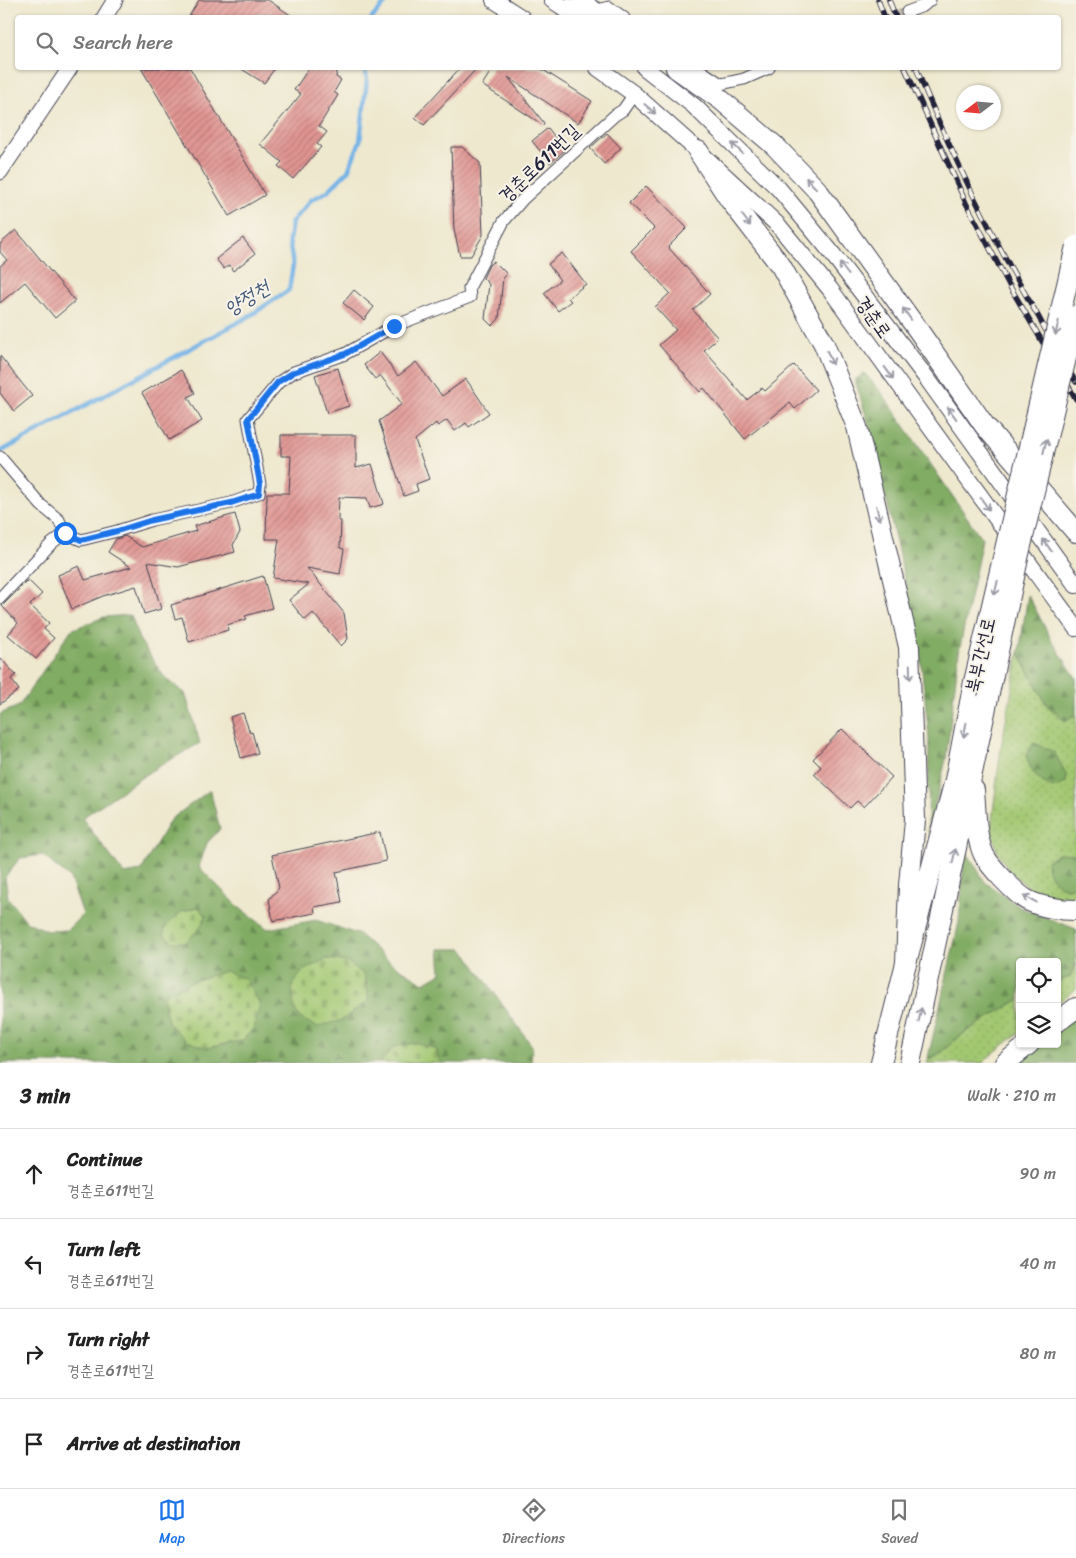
<!DOCTYPE html>
<html lang="en">
<head>
<meta charset="utf-8">
<style>
  body { margin:0; font-family:Sriracha,"Poor Story",sans-serif; background:#f6f6f6; color:#222 }
  .controls { position:absolute; right:15px; bottom:15px; display:grid; overflow:hidden; border-radius:5px; box-shadow:0 1px 4px #0004 }
  .controls button { width:45px; height:45px; display:grid; place-items:center; padding:0; border:0; border-bottom:1px solid #e0e0e0; background:#fff; color:#222; font:25px sans-serif }
  .compass { position:absolute; left:956px; top:85px; width:45px; height:45px; border-radius:50%; background:#fff; box-shadow:0 1px 4px #0004; rotate:254deg }
  .stop { position:absolute; width:15px; height:15px; margin:-11px; border:4px solid #1a73e8; border-radius:50%; background:#fff }
  .stop.end { background:#1a73e8; border-color:#fff; box-shadow:0 1px 5px #0008 }
  .list { margin:0; padding:0; list-style:none }
  h2 { display:flex; justify-content:space-between; align-items:center; height:65px; margin:0; padding:0 20px; font-size:21px }
  h2 small { font-size:16px; font-weight:400; color:#767676 }
  .list li { display:grid; grid-template-columns:32px 1fr auto; gap:15px; align-items:center; box-sizing:border-box; height:90px; padding:0 20px; border-top:1px solid #e0e0e0 }
  .list b { display:block; font-size:19px; white-space:nowrap }
  .list p { margin:0; font-size:16px; white-space:nowrap; color:#767676 }
  .list em { font-size:16px; font-style:normal; color:#767676 }
  .icon { flex:none; width:28px; height:28px; fill:none; stroke:currentColor; stroke-width:2; stroke-linecap:round; stroke-linejoin:round }
  .map { position:relative; flex:none; width:1076px; height:1063px; overflow:hidden }
  .search { position:absolute; background:#fff; box-shadow:0 1px 4px #0004; left:15px; right:15px; top:15px; height:55px; display:flex; align-items:center; gap:12px; box-sizing:border-box; padding:0 18px; border-radius:5px; color:#767676; font-size:19px }
  .sheet { height:425px; background:#fff }
  nav { display:flex; justify-content:space-around; align-items:center; box-sizing:border-box; height:70px; border-top:1px solid #e0e0e0; background:#fff; font-size:14px; color:#767676 }
  nav a { display:grid; justify-items:center; gap:2px }
  nav .on { color:#1a73e8 }
  .map>svg:first-child { display:block }
  .grass { fill:url(#grass-dots); stroke:#627456 }
  .forest { fill:url(#forest-firs); stroke:#52674f; fill-rule:evenodd }
  .cemetery { fill:url(#cemetery-stones); stroke:#627456 }
  .lines { fill:none; stroke-linecap:round; stroke-linejoin:round }
  .stream { stroke:#73b3e7; stroke-width:4.5 }
  .building { fill:url(#building-hatch) }
  .minor-tunnel { stroke:#c5c0b1; stroke-width:11; stroke-dasharray:11 5.5; stroke-linecap:butt }
  .minor-casing { stroke:#414051; stroke-width:13 }
  .tertiary-casing { stroke:#414051; stroke-width:17 }
  .secondary-casing { stroke:#414051; stroke-width:18 }
  .trunk-casing { stroke:#414051; stroke-width:22 }
  .minor { stroke:#fff; stroke-width:11 }
  .tertiary { stroke:#fff; stroke-width:15 }
  .secondary { stroke:#fff; stroke-width:16 }
  .trunk { stroke:#fff; stroke-width:20 }
  .rail-casing { stroke:#22223b; stroke-width:5.5 }
  .rail { stroke:#f7f3e8; stroke-width:4; stroke-dasharray:11; stroke-linecap:butt }
  .trunk-bridge-casing { stroke:#414051; stroke-width:22; stroke-linecap:butt }
  .trunk-bridge { stroke:#fff; stroke-width:20 }
  .oneway { stroke:#9c9ca7 }
  .route { stroke:#1a73e8; stroke-width:6 }
  .labels { text-anchor:middle; dominant-baseline:central; stroke-width:4; stroke-linejoin:round; paint-order:stroke }
  .street-label { font-size:19px; fill:#22223b; stroke:#f7f3e8 }
  .water-label { font-size:20px; font-style:italic; fill:#3e5577; stroke:#f7f3e8 }
</style>
</head>
<body>
<div class="map">
<svg width="1076" height="1063" viewBox="0 0 1076 1063">
  <defs>
    <pattern id="grass-dots" width="8" height="8" patternUnits="userSpaceOnUse" patternTransform="scale(1.25)"><rect width="8" height="8" fill="#a2c771"/><path d="M2 2h.1M6 6h.1" fill="none" stroke="#8bab63" stroke-width="1.8" stroke-linecap="round"/></pattern>
    <pattern id="forest-firs" width="22" height="20" patternUnits="userSpaceOnUse" patternTransform="scale(1.25)"><rect width="22" height="20" fill="#81ac63"/><path d="M5 1l3.5 6h-7zM16 11l3.5 6h-7z" fill="#698c53"/></pattern>
    <pattern id="cemetery-stones" width="16" height="16" patternUnits="userSpaceOnUse" patternTransform="scale(1.25)"><rect width="16" height="16" fill="#a2c771"/><path d="M2 7V4a2 2 0 0 1 4 0v3zM10 15v-3a2 2 0 0 1 4 0v3z" fill="#8bab63"/></pattern>
    <pattern id="building-hatch" width="6" height="6" patternUnits="userSpaceOnUse" patternTransform="scale(1.25)"><rect width="6" height="6" fill="#e19592"/><path d="M-1 1l2-2M0 6l6-6M5 7l2-2" fill="none" stroke="#b67978"/></pattern>
  </defs>
  <rect width="100%" height="100%" fill="#f7f3e8"/>
  <filter id="ink" filterUnits="userSpaceOnUse"><feTurbulence type="fractalNoise" baseFrequency=".02" numOctaves="2"/><feDisplacementMap in="SourceGraphic" scale="10" xChannelSelector="R" yChannelSelector="G"/><feConvolveMatrix kernelMatrix="1 2 1 2 8 2 1 2 1" color-interpolation-filters="sRGB"/></filter>
  <filter id="wash" filterUnits="userSpaceOnUse"><feTurbulence type="fractalNoise" baseFrequency=".0096" numOctaves="4" result="noise"/><feDisplacementMap in="SourceGraphic" scale="20" xChannelSelector="R" yChannelSelector="G"/><feGaussianBlur stdDeviation="1.12" result="paint"/><feColorMatrix in="noise" values="0 0 0 0 0 0 0 0 0 0 0 0 0 0 0 0 0 1.4 0 .05"/><feComposite in="paint" operator="in"/></filter>
  <g filter="url(#wash)">
    <rect width="100%" height="100%" fill="#eee8ce"/>
    <g class="grass">
      <path d="M1019,653l28,52 27,11 2,-2v190l-7,1 -33,-11 -27,-23 -12,-20 -6,-23 10,-81z"/>
      <path d="M1076,963v26l-19,14v-21l13,-5z"/>
      <path d="M1020,999v33l-30,24 -7,7h-56l1,-4c14,-4 23,-17 35,-25 18,-13 38,-23 57,-35z"/>
    </g>
    <g class="forest">
      <path d="M864,373l18,20 100,146 -23,113 -13,107 -18,74 1,-96 -10,-95 -50,-217 -14,-45z"/>
      <path d="M1028,595l23,44 25,39v36l-11,7 -18,-16 -28,-52z"/>
      <path d="M131,615l8,24 26,39 20,15 15,50 -49,28 -69,47 42,56 17,-3 29,-51 40,-30 10,39 -13,14 -8,24 42,42 27,20 48,-9 44,15 31,28 33,20 17,-10 -2,-24h24l69,97 -1,17h-91l-4,-14 -42,-2 -14,16h-380v-349l19,-8 52,-76 33,-13zM42,855l28,23 13,36 -16,16 -19,1 -21,-9 -19,-24 -3,-21 15,-19zM327,959l20,3 -44,9z"/>
      <path d="M1034,743l20,9 12,22v9l-14,5c-16,-10 -21,-16 -26,-33z"/>
      <path d="M965,849l20,33 36,26 55,21v34l-6,14 -13,5v-20h-37v37c-19,12 -39,22 -57,35 -12,8 -21,21 -35,24l31,-136z"/>
      <path d="M1059,853l14,1 3,2v28l-7,4c-14,-1 -22,-14 -22,-27z"/>
      <path d="M1076,1013v50h-62l22,-19h21v-17z"/>
    </g>
    <g class="cemetery">
      <path d="M198,907l8,9 -7,13 -13,13h-13l-9,-7 1,-8 16,-15z"/>
      <path d="M327,959l21,3 16,13 5,25 -27,20 -25,7 -17,-9 -6,-10 -2,-21 10,-16z"/>
      <path d="M225,971l20,8 15,25 -6,24 -11,12 -36,8 -21,-7 -17,-18 -4,-14 -1,-14 24,-12z"/>
      <path d="M415,1043l21,6 4,14h-60l14,-16z"/>
    </g>
    <g class="lines">
      <g class="stream">
        <path d="M372,18l16,-18"/>
        <path d="M0,452l248,-135 41,-27 4,-25 -4,-25 3,-18 19,-22 17,-9 20,-20 12,-30 7,-62 -2,-11"/>
      </g>
    </g>
    <g id="blocks">
      <g class="building">
        <path d="M199,0h69l27,18h-107z"/>
        <path d="M141,68h49l75,127 -36,21z"/>
        <path d="M240,68h35l-11,15z"/>
        <path d="M309,68h28l-1,9 5,3 -7,12 4,3 -19,31 8,6 -10,12 4,3 -28,32 -15,-13 4,-4 -22,-18 41,-50 -7,-4z"/>
        <path d="M460,68h17l-53,57 -9,-8z"/>
        <path d="M493,68h47l52,33 -14,22 -70,-46 36,46 -1,2 -61,-40z"/>
        <path d="M548,128l17,22 -15,13 -18,-22z"/>
        <path d="M607,133l14,15 -17,16 -14,-16z"/>
        <path d="M451,147h11l18,16 3,72 -12,21h-11l-6,-26z"/>
        <path d="M646,186l41,42 -19,19 42,47 -17,16 25,28 -14,12 43,50 15,-12 3,3 29,-26 22,25 -21,19 -5,-6 -45,36 -41,-51 -4,4 -41,-47 17,-15 -21,-23 15,-14 -39,-42 23,-23 -25,-25z"/>
        <path d="M16,230l59,71 -20,17 -30,-36 -25,21v-37l7,-6 -7,-8v-8z"/>
        <path d="M243,238l12,16 -22,17 -4,-6 -5,4 -8,-10z"/>
        <path d="M562,253l24,31 -18,14 3,3 -13,10 -14,-18 16,-13 -12,-16z"/>
        <path d="M494,261l13,13 -4,3 -4,42 -7,7 -7,-7 4,-35 -6,-6 6,-13z"/>
        <path d="M354,290l20,17 -10,13 -21,-17z"/>
        <path d="M380,352l18,24 18,-14 26,34 24,-17 23,34 -20,14 -3,-4 -11,8 -8,-11 -9,6 -2,-3 -21,17 14,39 -13,5 2,7 -14,5 -25,-75 23,-17 -22,-29 -5,4 -11,-14z"/>
        <path d="M0,356l32,40 -18,15 -14,-18z"/>
        <path d="M338,368l11,38 -22,7 -12,-38z"/>
        <path d="M181,370l14,23 -7,4 14,24 -33,19 -27,-47z"/>
        <path d="M281,435h75v33l16,-4 12,40 -14,4 -3,-10 -28,-1 -1,23 3,1 -1,27 4,1 -4,25 -33,-6 37,45 4,26 -7,7 -28,-33 -8,7 -16,-20 20,-16 -36,-6 6,-39h-13l1,-46h22l2,-37h-10z"/>
        <path d="M235,514l5,18 -7,13 2,7 -57,15 -30,-5 13,47 -17,5 -8,-28 -33,10 -31,13 -14,-34 21,-9 6,14 46,-13 -23,-15 8,-13 9,-3 17,11 54,-16 -2,-5z"/>
        <path d="M263,576l9,32 -27,8 2,3 -20,6 1,5 -39,12 -7,-25 -7,2 -4,-14z"/>
        <path d="M28,580l14,14 -12,11 19,18 -5,6 10,9 -18,21 -28,-24 10,-12 -16,-17z"/>
        <path d="M0,658l16,17 -5,4 8,11 -19,14z"/>
        <path d="M243,713l7,20 2,-1 6,21 -17,5 -11,-41z"/>
        <path d="M842,729l50,48 -28,30 -7,-6 -7,7 -36,-34 7,-7 -8,-8z"/>
        <path d="M380,832l6,29 -50,11 6,30 -28,5 1,6 -42,8 -4,-22 10,-11 -7,-33z"/>
      </g>
    </g>
  </g>
  <g filter="url(#ink)">
    <use href="#blocks" fill-opacity="0" stroke="#414051" stroke-width="1"/>
    <g class="lines">
      <path class="minor-tunnel" d="M893,18l14,-6"/>
      <g class="minor-casing">
        <g id="minor">
          <path d="M589,0l4,11 16,-4 15,11"/>
          <path d="M907,12l16,-6 7,-6"/>
          <path d="M697,68l24,16 23,-5 25,-11"/>
          <path d="M0,457l41,48 18,15 6,13 -14,11 -51,54"/>
          <path d="M65,533l16,7 36,-9 35,-11 79,-17 28,-10 1,-9 -12,-65 31,-37 15,-10 51,-18 49,-28 76,-29 -1,-9 35,-67 19,-22 92,-84 8,-5 11,-16"/>
        </g>
      </g>
      <g class="tertiary-casing">
        <g id="tertiary">
          <path d="M104,18l11,-18"/>
          <path d="M0,172l70,-104"/>
        </g>
      </g>
      <g class="secondary-casing">
        <g id="secondary">
          <path d="M494,0l28,18"/>
          <path d="M552,0l25,16"/>
          <path d="M598,68l36,26 64,57 80,74 52,64 246,339"/>
          <path d="M645,68l49,38 85,83 52,63 97,128 148,205"/>
        </g>
      </g>
      <g class="trunk-casing">
        <g id="trunk">
          <path d="M567,9l26,2 10,7"/>
          <path d="M676,68l44,31 55,47 42,44 101,140 67,96 91,106"/>
          <path d="M698,151l32,49 51,66 43,78 33,83 52,220 6,173 -6,65 -3,78"/>
          <path d="M974,790c2,21 1,46 10,65 6,12 32,39 43,45 13,7 34,10 49,10"/>
          <path d="M1057,1022l19,-14"/>
          <path d="M881,1063l25,-100 49,-183 19,-98"/>
          <path d="M910,1063l78,-365"/>
          <path d="M1005,1063l24,-19"/>
        </g>
      </g>
      <use href="#minor" class="minor"/>
      <use href="#tertiary" class="tertiary"/>
      <use href="#secondary" class="secondary"/>
      <use href="#trunk" class="trunk"/>
      <g class="rail-casing">
        <g id="rail">
          <path d="M878,0l7,18"/>
          <path d="M889,0l7,18"/>
          <path d="M905,68l61,135 43,82 67,114"/>
          <path d="M916,68c35,85 75,168 122,248 12,22 24,45 38,66"/>
        </g>
      </g>
      <use href="#rail" class="rail"/>
      <g class="trunk-bridge-casing">
        <g id="trunk-bridge">
          <path d="M974,682l102,-436"/>
          <path d="M988,698l31,-144 57,-238"/>
        </g>
      </g>
      <use href="#trunk-bridge" class="trunk-bridge"/>
    </g>
    <defs><path id="oneway-shaft" d="M-6 0H5M1.5-3L5.5 0L1.5 3" fill="none" stroke-width="1.6" stroke-linecap="round" stroke-linejoin="round" transform="scale(1.25)"/></defs>
    <g class="oneway">
      <use href="#oneway-shaft" transform="translate(650 109) rotate(41)"/>
      <use href="#oneway-shaft" transform="translate(737 148) rotate(-136)"/>
      <use href="#oneway-shaft" transform="translate(811 183) rotate(-133)"/>
      <use href="#oneway-shaft" transform="translate(746 220) rotate(53)"/>
      <use href="#oneway-shaft" transform="translate(844 269) rotate(-127)"/>
      <use href="#oneway-shaft" transform="translate(907 314) rotate(-126)"/>
      <use href="#oneway-shaft" transform="translate(1057 328) rotate(103)"/>
      <use href="#oneway-shaft" transform="translate(830 358) rotate(68)"/>
      <use href="#oneway-shaft" transform="translate(889 373) rotate(54)"/>
      <use href="#oneway-shaft" transform="translate(952 413) rotate(-126)"/>
      <use href="#oneway-shaft" transform="translate(1045 446) rotate(-77)"/>
      <use href="#oneway-shaft" transform="translate(985 504) rotate(54)"/>
      <use href="#oneway-shaft" transform="translate(878 513) rotate(77)"/>
      <use href="#oneway-shaft" transform="translate(1047 545) rotate(-126)"/>
      <use href="#oneway-shaft" transform="translate(996 588) rotate(103)"/>
      <use href="#oneway-shaft" transform="translate(910 672) rotate(88)"/>
      <use href="#oneway-shaft" transform="translate(965 730) rotate(101)"/>
      <use href="#oneway-shaft" transform="translate(954 856) rotate(-78)"/>
      <use href="#oneway-shaft" transform="translate(1030 899) rotate(-153)"/>
      <use href="#oneway-shaft" transform="translate(920 1015) rotate(-78)"/>
    </g>
  </g>
  <g class="lines" filter="url(#ink)">
    <path class="route" d="M65,533l16,7 36,-9 35,-11 79,-17 28,-9 1,-10 -12,-65 30,-37 16,-10 51,-18 49,-28"/>
  </g>
  <g class="labels">
    <g class="street-label">
      <text transform="translate(539 163) rotate(-44)">경춘로611번길</text>
      <text transform="translate(874 317) rotate(55)">경춘로</text>
      <text transform="translate(980 655) rotate(-77)">북부간선로</text>
    </g>
    <g class="water-label">
      <text transform="translate(247 298) rotate(-31)">양정천</text>
    </g>
  </g>
</svg>
<div class="controls">
<button><svg class="icon" aria-label="locate" viewBox="0 0 24 24"><circle cx="12" cy="12" r="6"/><path d="M12 2v4M12 18v4M2 12h4M18 12h4"/></svg></button>
<button><svg class="icon" aria-label="layers" viewBox="0 0 24 24"><path d="M12 4l9 5-9 5-9-5zM3 14l9 5 9-5"/></svg></button>
</div>
<svg class="compass" viewBox="-18 -18 36 36"><path d="M0-13l5 13h-10z" fill="#e53935"/><path d="M0 13l5-13h-10z" fill="#767676"/></svg>
<div class="stop" style="left:65px;top:533px"></div>
<div class="stop end" style="left:394px;top:326px"></div>
<div class="search"><svg class="icon" aria-label="search" viewBox="0 0 24 24"><circle cx="10" cy="10" r="6"/><path d="M15 15l6 6"/></svg>Search here</div>
</div>
<section class="sheet">
<h2>3 min<small>Walk · 210 m</small></h2>
<ul class="list">
<li><svg class="icon" aria-label="ahead" viewBox="0 0 24 24"><path d="M12 20V5M6 11l6-6 6 6"/></svg><div><b>Continue</b><p>경춘로611번길</p></div><em>90 m</em></li>
<li><svg class="icon" aria-label="left" viewBox="0 0 24 24"><path d="M17 20v-9H6M10 6l-5 5 5 5"/></svg><div><b>Turn left</b><p>경춘로611번길</p></div><em>40 m</em></li>
<li><svg class="icon" aria-label="right" viewBox="0 0 24 24"><path d="M7 20v-9h11M14 6l5 5-5 5"/></svg><div><b>Turn right</b><p>경춘로611번길</p></div><em>80 m</em></li>
<li><svg class="icon" aria-label="arrive" viewBox="0 0 24 24"><path d="M6 21V4h12l-3 4 3 4H6"/></svg><div><b>Arrive at destination</b></div></li>
</ul>
</section>
<nav>
<a class="on"><svg class="icon" aria-label="map" viewBox="0 0 24 24"><path d="M3 6l6-2 6 2 6-2v14l-6 2-6-2-6 2zM9 4v14M15 6v14"/></svg>Map</a>
<a><svg class="icon" aria-label="directions" viewBox="0 0 24 24"><path d="M12 3l9 9-9 9-9-9zM9 14v-3h6M13 9l2 2-2 2"/></svg>Directions</a>
<a><svg class="icon" aria-label="saved" viewBox="0 0 24 24"><path d="M7 4h10v16l-5-4-5 4z"/></svg>Saved</a>
</nav>
</body>
</html>
